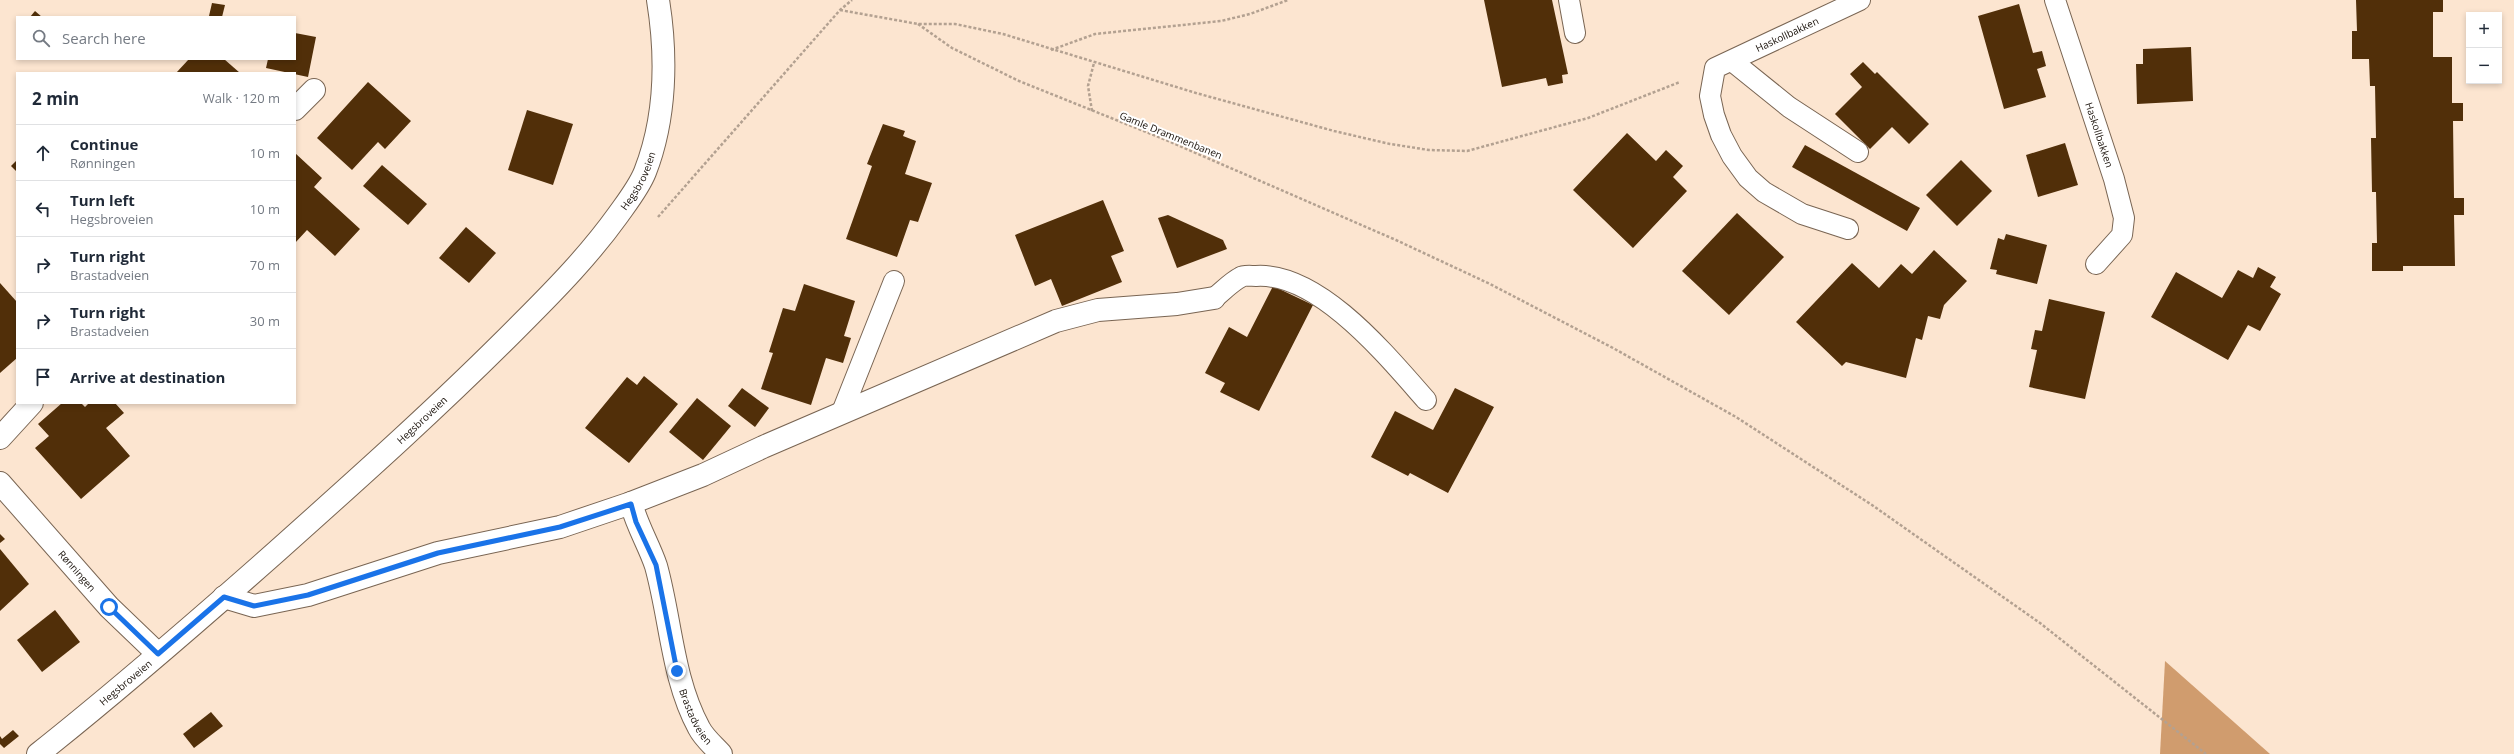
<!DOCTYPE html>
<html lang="en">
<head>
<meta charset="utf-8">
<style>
  body { margin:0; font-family:"Open Sans",sans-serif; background:#f2f2f3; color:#1f2937 }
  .controls { position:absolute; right:12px; top:12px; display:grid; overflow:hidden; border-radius:0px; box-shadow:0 2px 6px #0003 }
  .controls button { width:36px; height:36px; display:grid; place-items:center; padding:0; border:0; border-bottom:1px solid #e0e1e3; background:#fff; color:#1f2937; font:20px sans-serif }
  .stop { position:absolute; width:12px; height:12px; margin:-9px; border:3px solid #1a73e8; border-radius:50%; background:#fff }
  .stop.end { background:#1a73e8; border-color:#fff; box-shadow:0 1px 4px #0008 }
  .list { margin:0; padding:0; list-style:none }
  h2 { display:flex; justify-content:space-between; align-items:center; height:52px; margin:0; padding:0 16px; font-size:17px }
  h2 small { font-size:13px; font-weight:400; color:#747a83 }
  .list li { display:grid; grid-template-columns:26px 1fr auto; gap:12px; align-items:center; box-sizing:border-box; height:56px; padding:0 16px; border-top:1px solid #e0e1e3 }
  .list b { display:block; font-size:15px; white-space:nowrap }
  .list p { margin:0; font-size:13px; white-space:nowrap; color:#747a83 }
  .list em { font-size:13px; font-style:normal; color:#747a83 }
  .icon { flex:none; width:22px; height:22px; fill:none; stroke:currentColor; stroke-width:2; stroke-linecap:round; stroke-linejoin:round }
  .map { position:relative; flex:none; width:2514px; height:754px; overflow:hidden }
  .search { position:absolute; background:#fff; box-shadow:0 2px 6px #0003; left:16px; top:16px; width:280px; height:44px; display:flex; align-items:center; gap:10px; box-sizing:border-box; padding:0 14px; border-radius:0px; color:#747a83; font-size:15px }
  .panel { position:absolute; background:#fff; box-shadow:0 2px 6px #0003; left:16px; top:72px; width:280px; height:332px; border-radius:0px }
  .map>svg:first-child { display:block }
  .forest { fill:#d09c6e }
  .building { fill:#512f09 }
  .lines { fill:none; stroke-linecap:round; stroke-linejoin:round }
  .service-casing { stroke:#796553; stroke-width:22 }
  .minor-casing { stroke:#796553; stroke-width:24 }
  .path { stroke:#b3a191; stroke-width:2.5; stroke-dasharray:3 2; stroke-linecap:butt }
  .service { stroke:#fff; stroke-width:20 }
  .minor { stroke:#fff; stroke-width:22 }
  .route { stroke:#1a73e8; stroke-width:5 }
  .labels { text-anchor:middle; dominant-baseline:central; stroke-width:4; stroke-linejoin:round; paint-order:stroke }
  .street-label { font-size:10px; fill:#1a120b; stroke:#fff }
</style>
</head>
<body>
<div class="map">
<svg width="2514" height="754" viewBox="0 0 2514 754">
  <rect width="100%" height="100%" fill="#fce5d0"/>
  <path class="forest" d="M2165,661l105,93h-110z"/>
  <g class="building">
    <path d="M1484,0h68l16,74 -6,1 1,8 -15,3 -2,-8 -44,9z"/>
    <path d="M2356,0h87v12h-10v45h19v46h11v18h-10l1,77h10v17h-10l1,51h-52v5h-31v-28h5l-1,-51h-4l-1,-54h5l-1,-52h-5l-1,-27h-17v-28h5z"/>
    <path d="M212,3l13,2 -3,12 -13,-1z"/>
    <path d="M2019,4l14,49 9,-2 4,15 -9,3 9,28 -42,12 -26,-93z"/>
    <path d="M35,11l7,6h-12z"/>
    <path d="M295,33l21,4 -8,40 -42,-9 2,-9h27z"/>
    <path d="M2191,47l2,54 -56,3 -1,-40h7v-15z"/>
    <path d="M189,59h35l16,14h-64z"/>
    <path d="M1863,62l12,12 2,-2 52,52 -20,20 -17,-17 -22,22 -35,-35 27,-27 -12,-13z"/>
    <path d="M368,82l43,39 -26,28 -7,-7 -26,28 -35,-32z"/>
    <path d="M527,110l46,14 -20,61 -45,-15z"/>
    <path d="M883,124l22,7 -2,5 13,5 -11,33 27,9 -14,39 -8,-2 -13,37 -51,-18 26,-73 -5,-2z"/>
    <path d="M1627,133l29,28 10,-11 17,16 -10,11 14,14 -54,57 -60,-58z"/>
    <path d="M2065,143l13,42 -40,12 -12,-42z"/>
    <path d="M1805,145l115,63 -13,23 -115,-64z"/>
    <path d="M295,153l27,25 -8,9 46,42 -25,27 -28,-26 -12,13z"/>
    <path d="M17,160v12l-6,-6z"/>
    <path d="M1961,160l31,31 -35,35 -31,-31z"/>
    <path d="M382,165l45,39 -19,21 -45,-39z"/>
    <path d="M1103,200l21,51 -13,5 11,26 -60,24 -11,-27 -16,7 -20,-51z"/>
    <path d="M1737,213l47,44 -55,58 -47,-44z"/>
    <path d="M1168,215l55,25 4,9 -50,19 -19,-50z"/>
    <path d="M466,227l30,26 -27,30 -30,-25z"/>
    <path d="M2006,234l41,11 -10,39 -41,-10 1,-4 -7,-1 8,-31 6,2z"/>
    <path d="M1934,250l33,31 -23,24 -4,14 -12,-3 -6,24 -6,-2 -10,40 -60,-16 -4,4 -46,-44 56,-59 27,25 22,-24 11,10z"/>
    <path d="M2258,267l18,10 -6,10 11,7 -21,37 -12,-6 -20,35 -77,-43 25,-45 46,26 16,-28 15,8z"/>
    <path d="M0,283l17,19v56l-17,15z"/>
    <path d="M804,284l51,17 -11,35 7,2 -8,25 -17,-5 -15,47 -50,-16 12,-36 -4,-1 14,-44 12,3z"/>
    <path d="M1273,286l40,19 -54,106 -39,-19 5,-9 -20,-10 24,-46 18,10z"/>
    <path d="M2049,299l56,13 -20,87 -56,-12 8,-37 -6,-1 4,-19 7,1z"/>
    <path d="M644,376l34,28 -49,59 -44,-35 42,-51 10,8z"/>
    <path d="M742,388l27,20 -14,19 -27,-21z"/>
    <path d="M1455,388l39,19 -46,86 -38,-20 -2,3 -37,-19 24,-46 38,19z"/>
    <path d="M697,398l34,28 -28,34 -34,-28z"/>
    <path d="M62,403h19l4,4 4,-4h26l9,10 -18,15 24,28 -49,43 -46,-51 14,-12 -11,-12z"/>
    <path d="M0,534l5,5 -5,4z"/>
    <path d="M0,549l29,35 -29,27z"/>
    <path d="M55,610l25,32 -38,30 -25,-32z"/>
    <path d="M211,712l12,14 -29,22 -11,-14z"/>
    <path d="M13,730l6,6 -15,12 -4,-4v-8l2,3z"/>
  </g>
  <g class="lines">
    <g class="service-casing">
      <g id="service">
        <path d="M1569,0l6,33"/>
        <path id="s1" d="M2055,0l59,179 10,39 -2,17 -26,29"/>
        <path d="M1732,61l57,46 69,45"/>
        <path id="s2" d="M1848,229l-46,-15 -38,-22 -16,-14 -16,-22 -11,-21 -7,-20 -4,-19 5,-28 145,-68"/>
        <path d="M1214,298c8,-6 17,-16 27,-21 3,-2 10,-1 15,-1 63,-4 131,80 170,124"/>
        <path d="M842,412l52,-131"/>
      </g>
    </g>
    <g class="minor-casing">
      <g id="minor">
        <path d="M295,109l19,-19"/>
        <path d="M0,438l32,-35"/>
        <path id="s3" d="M0,483l109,124 49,47"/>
        <path d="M631,503l72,-28 60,-28 293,-126 42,-11 79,-6 37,-6"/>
        <path id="s4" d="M224,597l30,9 54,-11 130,-42 122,-26 71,-24c6,23 18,42 25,63 15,54 16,112 43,162 5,10 15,18 22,26"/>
        <path id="s5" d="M38,754c82,-65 160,-133 238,-202 84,-75 168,-150 247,-230 34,-34 67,-68 95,-107 10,-14 21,-28 27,-43 21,-54 22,-116 13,-172"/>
      </g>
    </g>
    <g class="path">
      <path d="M840,10l78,14h37l48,10 193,59 138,38 56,13 39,6 38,1 121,-33 92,-36"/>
      <path d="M918,24l34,24 67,33 147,59 230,100 94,44 123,64 123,69 136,88 168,118 166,131"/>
      <path d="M1051,50l44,-16 126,-13 29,-7 38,-14"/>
      <path d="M1092,111l-4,-25 6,-23"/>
      <path d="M658,217l182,-207 12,-10"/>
    </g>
    <use href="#service" class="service"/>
    <use href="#minor" class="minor"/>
  </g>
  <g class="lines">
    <path class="route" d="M109,607l49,47 66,-57 30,9 54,-11 130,-42 122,-26 71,-23 5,18 20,43 21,106"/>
  </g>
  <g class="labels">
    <g class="street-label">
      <text stroke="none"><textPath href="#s2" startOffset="313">Haskollbakken</textPath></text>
      <text transform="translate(1171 135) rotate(22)">Gamle Drammenbanen</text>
      <text stroke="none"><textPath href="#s1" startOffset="142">Haskollbakken</textPath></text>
      <text stroke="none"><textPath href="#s5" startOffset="833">Hegsbroveien</textPath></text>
      <text stroke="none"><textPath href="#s5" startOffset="509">Hegsbroveien</textPath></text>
      <text stroke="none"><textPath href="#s3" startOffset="117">Rønningen</textPath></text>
      <text stroke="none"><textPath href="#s5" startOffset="113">Hegsbroveien</textPath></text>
      <text stroke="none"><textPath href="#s4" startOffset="647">Brastadveien</textPath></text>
    </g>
  </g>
</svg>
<div class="controls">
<button>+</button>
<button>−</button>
</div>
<div class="stop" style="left:109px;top:607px"></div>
<div class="stop end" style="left:677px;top:671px"></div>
<div class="search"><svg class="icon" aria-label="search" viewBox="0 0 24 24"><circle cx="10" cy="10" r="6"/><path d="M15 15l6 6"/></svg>Search here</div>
<section class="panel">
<h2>2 min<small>Walk · 120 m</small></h2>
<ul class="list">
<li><svg class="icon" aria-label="ahead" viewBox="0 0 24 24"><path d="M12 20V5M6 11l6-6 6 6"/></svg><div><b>Continue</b><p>Rønningen</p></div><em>10 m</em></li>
<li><svg class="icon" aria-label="left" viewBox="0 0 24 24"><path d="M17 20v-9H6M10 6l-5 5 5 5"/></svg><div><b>Turn left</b><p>Hegsbroveien</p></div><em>10 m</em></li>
<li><svg class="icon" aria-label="right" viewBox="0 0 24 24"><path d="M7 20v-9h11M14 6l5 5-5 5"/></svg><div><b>Turn right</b><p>Brastadveien</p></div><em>70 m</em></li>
<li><svg class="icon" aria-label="right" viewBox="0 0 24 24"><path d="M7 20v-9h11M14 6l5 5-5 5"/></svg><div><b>Turn right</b><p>Brastadveien</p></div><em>30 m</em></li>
<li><svg class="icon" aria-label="arrive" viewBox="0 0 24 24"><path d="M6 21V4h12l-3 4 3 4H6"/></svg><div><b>Arrive at destination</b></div></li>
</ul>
</section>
</div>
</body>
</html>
